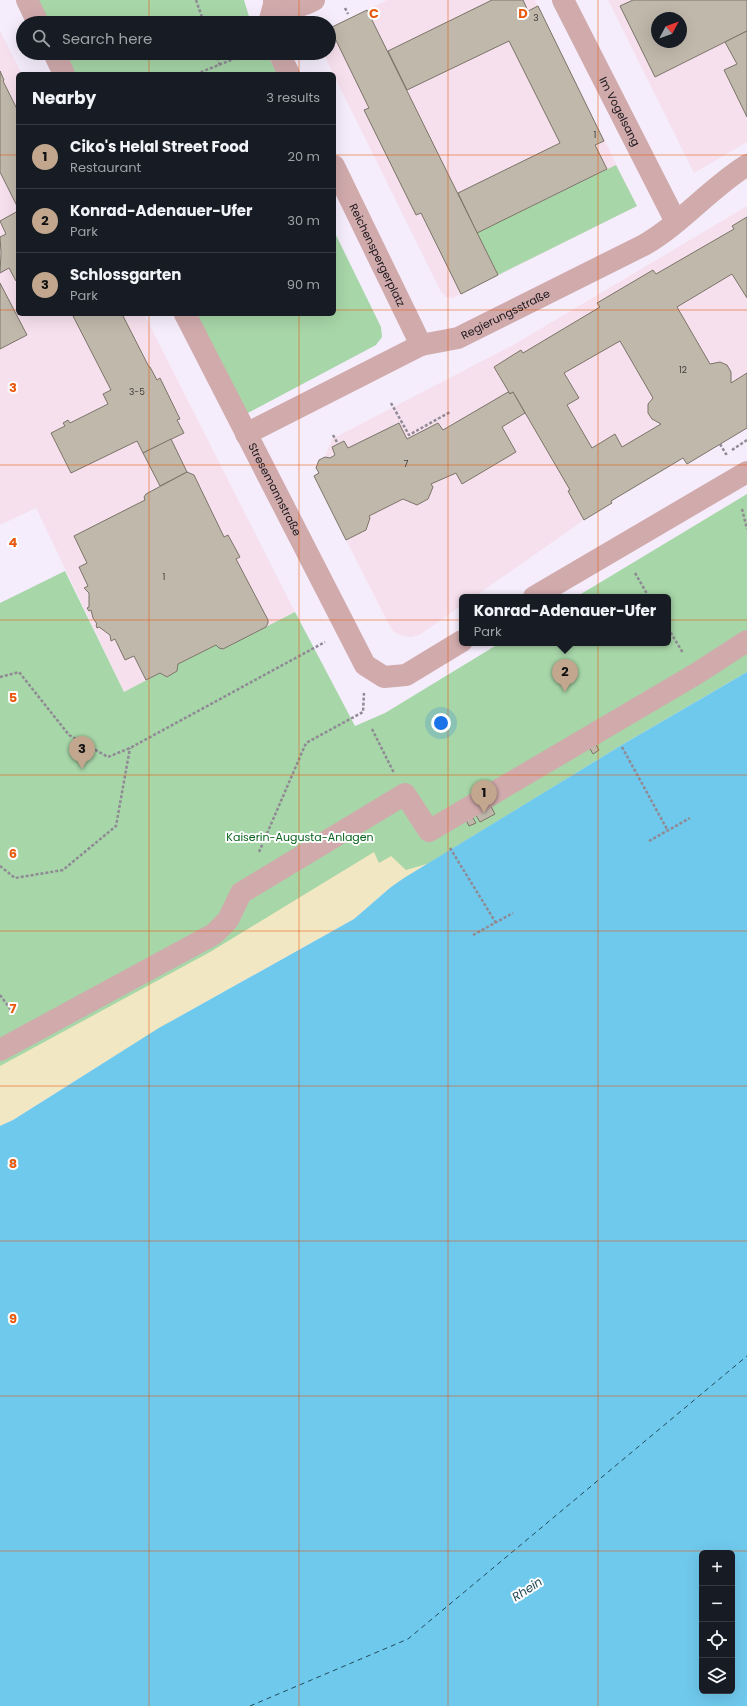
<!DOCTYPE html>
<html lang="en">
<head>
<meta charset="utf-8">
<style>
  body { margin:0; font-family:Poppins,sans-serif; background:#20242c; color:#f1f3f6 }
  .controls { position:absolute; right:12px; bottom:12px; display:grid; overflow:hidden; border-radius:6px; box-shadow:0 4px 16px #0002 }
  .controls button { width:36px; height:36px; display:grid; place-items:center; padding:0; border:0; border-bottom:1px solid #363941; background:#171b24; color:#f1f3f6; font:20px sans-serif }
  .compass { position:absolute; left:651px; top:12px; width:36px; height:36px; border-radius:50%; background:#171b24; box-shadow:0 4px 16px #0002; rotate:49deg }
  .you { position:absolute; left:441px; top:723px; width:14px; height:14px; margin:-10px; border:3px solid #fff; border-radius:50%; background:#1a73e8; box-shadow:0 0 0 6px #1a73e833 }
  .badge { display:grid; place-items:center; width:26px; height:26px; border-radius:50%; background:#c2a78e; color:#111; font-size:13px; font-weight:700 }
  .pin { position:absolute; translate:-50% -33px; filter:drop-shadow(0 1px 2px #0008) }
  .pin::after { content:''; position:absolute; top:21px; width:14px; height:12px; background:inherit; clip-path:polygon(0 0,100% 0,50% 100%) }
  .popup { position:absolute; left:459px; top:594px; width:212px; height:52px; box-sizing:border-box; display:grid; place-content:center; border-radius:6px; background:#171b24; filter:drop-shadow(0 1px 3px #0005); font-size:13px; white-space:nowrap; color:#9ea1a6 }
  .popup b { font-size:15px; color:#f1f3f6 }
  .popup::after { content:''; position:absolute; left:50%; top:100%; margin-left:-8px; border:8px solid transparent; border-top-color:#171b24 }
  .list { margin:0; padding:0; list-style:none }
  h2 { display:flex; justify-content:space-between; align-items:center; height:52px; margin:0; padding:0 16px; font-size:17px }
  h2 small { font-size:13px; font-weight:400; color:#9ea1a6 }
  .list li { display:grid; grid-template-columns:26px 1fr auto; gap:12px; align-items:center; box-sizing:border-box; height:64px; padding:0 16px; border-top:1px solid #363941 }
  .list b { display:block; font-size:15px; white-space:nowrap }
  .list p { margin:0; font-size:13px; white-space:nowrap; color:#9ea1a6 }
  .list em { font-size:13px; font-style:normal; color:#9ea1a6 }
  .icon { flex:none; width:22px; height:22px; fill:none; stroke:currentColor; stroke-width:2; stroke-linecap:round; stroke-linejoin:round }
  .map { position:relative; flex:none; width:747px; height:1706px; overflow:hidden }
  .search { position:absolute; background:#171b24; box-shadow:0 4px 16px #0002; left:16px; top:16px; width:320px; height:44px; display:flex; align-items:center; gap:10px; box-sizing:border-box; padding:0 14px; border-radius:22px; color:#9ea1a6; font-size:15px }
  .panel { position:absolute; background:#171b24; box-shadow:0 4px 16px #0002; left:16px; top:72px; width:320px; height:244px; border-radius:6px }
  .map>svg:first-child { display:block }
  .commercial { fill:#f6e0ed; fill-rule:evenodd }
  .green { fill:#a7d6a8 }
  .sand { fill:#f1e7c2 }
  .water { fill:#6fc9ed; fill-rule:evenodd }
  .lines { fill:none; stroke-linecap:round; stroke-linejoin:round }
  .ferry { stroke:#224a5a; stroke-width:1; stroke-dasharray:5 4; stroke-linecap:butt }
  .building { fill:#c0b8ab; stroke:#7b7468; fill-rule:evenodd }
  .path { stroke:#8f8a94; stroke-width:2.5; stroke-dasharray:3 2; stroke-linecap:butt }
  .minor { stroke:#d1aaac; stroke-width:22 }
  .grid { fill:none; stroke:#e8590c; stroke-width:1; stroke-opacity:0.55 }
  .labels { text-anchor:middle; dominant-baseline:central; stroke-width:4; stroke-linejoin:round; paint-order:stroke }
  .number-label { font-size:9px; fill:#413e3e }
  .street-label { font-size:11px; fill:#17151a; stroke:#fefefe }
  .park-label { font-size:11px; fill:#08631c; stroke:#fefefe }
  .water-label { font-size:12px; font-style:italic; fill:#224a5a; stroke:#fefefe }
  .grid-label { font-size:13px; text-anchor:middle; font-weight:bold; fill:#e8590c; stroke:#fefefe; stroke-width:4; stroke-linejoin:round; paint-order:stroke }
</style>
</head>
<body>
<div class="map">
<svg width="747" height="1706" viewBox="0 0 747 1706">
  <rect width="100%" height="100%" fill="#f5edfc"/>
  <g class="commercial">
    <path d="M387,0h148l102,206 -184,92 -7,-1 -5,-5 -118,-239h6v-24z"/>
    <path d="M608,0h139v142l-53,31zM657,18h24v24h-24z"/>
    <path d="M0,31l22,43h-4v240h126l151,298 -72,37 -7,-4 -38,19 -1,7 -10,6 -43,15 -88,-184 -36,17z"/>
    <path d="M747,206v222l-64,30 -72,43 1,2 -28,17 -110,77h-12v8l-41,29 -9,3 -9,-1 -9,-4 -6,-9 -74,-147 5,-3 -3,-5 3,-8 6,-3 7,-18 183,-95z"/>
  </g>
  <g class="green">
    <path d="M37,0h207l7,23h-203z"/>
    <path d="M63,53h203l12,21h-204z"/>
    <path d="M616,165l21,41 -139,69 -21,-42z"/>
    <path d="M334,231l47,96 1,10 -6,8 -130,69 -51,-100h139z"/>
    <path d="M747,494v178l-122,71 -625,383v-523l65,-32 59,121 36,-19 7,4 10,-6 1,-7 38,-19 3,3 4,1 72,-37 60,114 30,-13 115,-70h168v-46h-92z"/>
  </g>
  <path class="sand" d="M374,852l5,11 12,-7 15,14 24,-7 -39,24 -37,32 -195,109 -146,92 -13,6v-60l210,-114z"/>
  <path class="water" d="M747,672v1034h-747v-580l13,-6 146,-92 195,-109 37,-32 13,-9 221,-135zM702,1553h30v138h-30z"/>
  <g class="lines">
    <path class="ferry" d="M250,1706l158,-67 339,-283"/>
  </g>
  <g class="building">
    <path d="M492,0h31l5,11 10,-5 66,135 -9,4 12,24 -130,64 -19,-40 102,-50 -51,-102 -102,49 -19,-39z"/>
    <path d="M633,0h114v31l-92,46 -35,-71zM657,18h24v24h-24z"/>
    <path d="M367,10l131,265 -37,19 -40,-81 -5,2 -52,-105 5,-2 -39,-80z"/>
    <path d="M747,31v86l-23,-47 13,-6 -12,-22z"/>
    <path d="M0,71l4,9 -1,1 15,30v97l-18,-36z"/>
    <path d="M18,211v69l-2,1 -7,-13 -9,5 1,-20 -1,-16 6,-3 -6,-13z"/>
    <path d="M747,217v81l-15,-24 -55,33 33,57 10,-2 7,3 4,7v11l16,-10v55l-60,36 -4,-6 -72,43 1,2 -28,17 -16,-29 2,-1 -57,-98 -3,2 -16,-27 27,-17 2,3 77,-46 -3,-4 56,-33 3,4 78,-45 -2,-3zM620,341l33,57 -5,6v9l4,6 9,5 -39,23 -7,-13 -23,14 -25,-43 12,-7 -15,-25z"/>
    <path d="M0,283l27,52 -27,14z"/>
    <path d="M72,314h50l27,53h1l7,13 3,-2 20,41 -3,1 7,13 -41,20 -6,-12 -66,32 -20,-40 14,-7 -2,-3 5,-3 2,3 38,-19 -5,-10 8,-4z"/>
    <path d="M508,392l2,2 3,-2 12,21 -23,14 14,25 -54,32 -6,-11 -25,11 2,3 -5,12 -11,6 -14,-6 -34,17 1,2 -4,12 -20,10 -32,-64 5,-3 -3,-5 3,-8 6,-3 5,1 5,-3 -3,-8 12,-6 4,7 51,-25 8,16 31,-16 5,7z"/>
    <path d="M171,439l16,33 -27,14 -17,-33z"/>
    <path d="M187,472l7,3 30,62 4,-2 12,22 -4,2 32,61v3l-2,4 -43,22 -4,-1 -3,-3 -38,19 -1,7 -10,6 -7,-4 -14,7 -12,-24 -9,4 -10,-21 -4,2 -1,-6 -11,-8 -2,1 -1,-3 1,-1 -4,-6 -2,-8 -2,1 -2,-3 2,-1v-14l-5,-5 4,-2 -9,-19 8,-4 -13,-27 71,-36 -1,-3 2,-3z"/>
    <path d="M593,740l6,10 -6,4 -6,-10z"/>
    <path d="M489,803l6,11 -15,8 -6,-10z"/>
    <path d="M470,813l6,10 -7,3 -5,-10z"/>
  </g>
  <g class="lines">
    <g class="path">
      <path d="M196,0l8,23"/>
      <path d="M345,8l3,6"/>
      <path d="M215,53l5,12"/>
      <path d="M196,74l53,-21"/>
      <path d="M391,403l18,32 41,-23"/>
      <path d="M333,435l5,9"/>
      <path d="M720,444l6,10 2,-2"/>
      <path d="M732,450l15,-10"/>
      <path d="M742,509l5,20"/>
      <path d="M635,573l14,24"/>
      <path d="M668,628l15,25"/>
      <path d="M0,677l19,-5 50,63 39,22 22,-9 195,-106"/>
      <path d="M372,729l22,44"/>
      <path d="M622,747l46,84"/>
      <path d="M649,841l41,-23"/>
      <path d="M450,848l46,75"/>
      <path d="M259,852l47,-109 57,-31 1,-19"/>
      <path d="M0,866l15,12 48,-8 53,-44 14,-78"/>
      <path d="M473,935l40,-22"/>
      <path d="M0,995l14,19"/>
    </g>
    <g class="minor">
      <path d="M27,0l11,23"/>
      <path d="M274,0c12,11 27,7 40,0"/>
      <path id="s1" d="M563,0l113,222"/>
      <path d="M269,23l6,-22"/>
      <path d="M54,53l10,21"/>
      <path d="M279,53l10,21"/>
      <path id="s2" d="M334,166l87,179"/>
      <path id="s3" d="M185,314l180,351 19,12 22,-2 56,-34"/>
      <path id="s4" d="M246,434l175,-89 37,-7 186,-93c38,-22 66,-57 103,-80"/>
      <path d="M534,597l213,-125"/>
      <path d="M0,1050l214,-116 14,-14 13,-27 164,-99 24,37 267,-157 51,-33"/>
    </g>
  </g>
  <path class="grid" d="M149,0v23M299,0v23M448,0v1706M598,0v1706M149,53v21M299,53v21M0,155h18M334,155h413M0,310h18M334,310h413M149,314v1392M299,314v1392M0,465h747M0,620h747M0,775h747M0,931h747M0,1086h747M0,1241h747M0,1396h747M0,1551h747"/>
  <g class="labels">
    <g class="number-label">
      <text x="536" y="18">3</text>
      <text x="595" y="135">1</text>
      <text x="683" y="370">12</text>
      <text x="137" y="392">3-5</text>
      <text x="406" y="464">7</text>
      <text x="164" y="577">1</text>
    </g>
    <g class="street-label">
      <text stroke="none"><textPath href="#s1" startOffset="125">Im Vogelsang</textPath></text>
      <text stroke="none"><textPath href="#s2" startOffset="99">Reichenspergerplatz</textPath></text>
      <text stroke="none"><textPath href="#s4" startOffset="287">Regierungsstraße</textPath></text>
      <text stroke="none"><textPath href="#s3" startOffset="197">Stresemannstraße</textPath></text>
    </g>
    <g class="park-label">
      <text x="300" y="837">Kaiserin-Augusta-Anlagen</text>
    </g>
    <g class="water-label">
      <text transform="translate(527 1589) rotate(-33)">Rhein</text>
    </g>
  </g>
  <g class="grid-label">
    <text x="374" y="18">C</text>
    <text x="523" y="18">D</text>
    <text x="13" y="392">3</text>
    <text x="13" y="547">4</text>
    <text x="13" y="702">5</text>
    <text x="13" y="858">6</text>
    <text x="13" y="1013">7</text>
    <text x="13" y="1168">8</text>
    <text x="13" y="1323">9</text>
  </g>
</svg>
<div class="controls">
<button>+</button>
<button>−</button>
<button><svg class="icon" aria-label="locate" viewBox="0 0 24 24"><circle cx="12" cy="12" r="6"/><path d="M12 2v4M12 18v4M2 12h4M18 12h4"/></svg></button>
<button><svg class="icon" aria-label="layers" viewBox="0 0 24 24"><path d="M12 4l9 5-9 5-9-5zM3 14l9 5 9-5"/></svg></button>
</div>
<svg class="compass" viewBox="-18 -18 36 36"><path d="M0-13l5 13h-10z" fill="#e53935"/><path d="M0 13l5-13h-10z" fill="#9ea1a6"/></svg>
<div class="you"></div>
<div class="pin badge" style="left:484px;top:813px">1</div>
<div class="pin badge" style="left:565px;top:692px">2</div>
<div class="popup"><b>Konrad-Adenauer-Ufer</b>Park</div>
<div class="pin badge" style="left:82px;top:769px">3</div>
<div class="search"><svg class="icon" aria-label="search" viewBox="0 0 24 24"><circle cx="10" cy="10" r="6"/><path d="M15 15l6 6"/></svg>Search here</div>
<section class="panel">
<h2>Nearby<small>3 results</small></h2>
<ul class="list">
<li><span class="badge">1</span><div><b>Ciko's Helal Street Food</b><p>Restaurant</p></div><em>20 m</em></li>
<li><span class="badge">2</span><div><b>Konrad-Adenauer-Ufer</b><p>Park</p></div><em>30 m</em></li>
<li><span class="badge">3</span><div><b>Schlossgarten</b><p>Park</p></div><em>90 m</em></li>
</ul>
</section>
</div>
</body>
</html>
